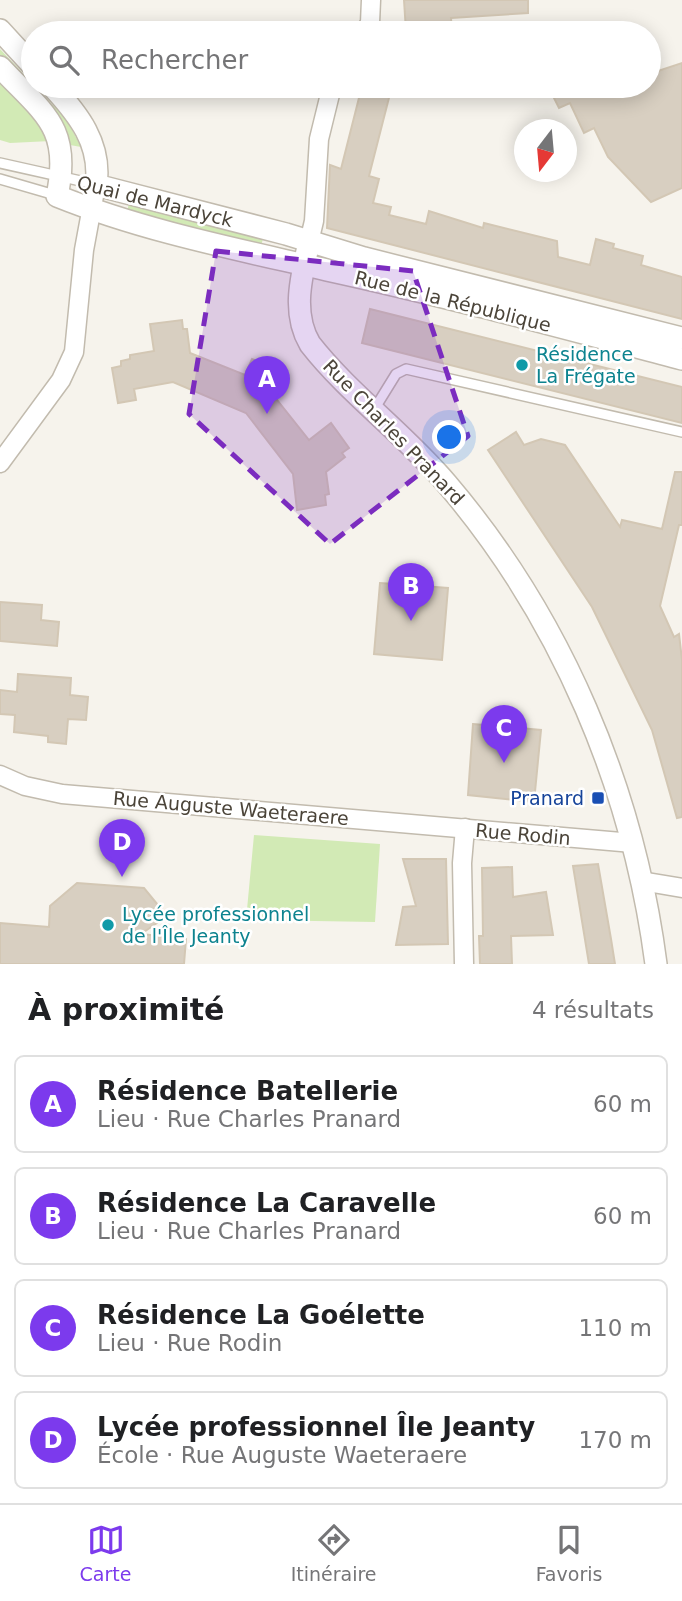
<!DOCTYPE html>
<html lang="fr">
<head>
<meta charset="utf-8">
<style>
  body { margin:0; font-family:"DejaVu Sans",sans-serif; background:#f2f2f2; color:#202124 }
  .compass { position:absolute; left:514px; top:119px; width:63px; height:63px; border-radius:50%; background:#fff; box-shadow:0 4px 18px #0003; rotate:196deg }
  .you { position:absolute; left:450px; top:438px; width:24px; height:24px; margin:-18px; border:5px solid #fff; border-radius:50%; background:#1a73e8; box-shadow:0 0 0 10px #1a73e833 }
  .badge { display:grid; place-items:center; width:46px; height:46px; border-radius:50%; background:#7c3aed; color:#fff; font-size:23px; font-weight:700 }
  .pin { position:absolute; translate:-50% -58px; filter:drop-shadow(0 2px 4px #0008) }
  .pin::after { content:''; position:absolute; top:37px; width:24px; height:21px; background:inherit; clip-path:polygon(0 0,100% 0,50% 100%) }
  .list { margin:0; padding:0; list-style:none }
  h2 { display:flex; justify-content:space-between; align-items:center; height:91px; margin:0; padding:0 28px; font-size:30px }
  h2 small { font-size:23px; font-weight:400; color:#757577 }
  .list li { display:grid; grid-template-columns:46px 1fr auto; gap:21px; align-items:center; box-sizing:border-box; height:98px; margin:0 14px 14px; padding:0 14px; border:2px solid #e0e0e0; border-radius:10px }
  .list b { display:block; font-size:26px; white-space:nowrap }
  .list p { margin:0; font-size:23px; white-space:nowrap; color:#757577 }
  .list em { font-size:23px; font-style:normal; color:#757577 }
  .icon { flex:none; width:38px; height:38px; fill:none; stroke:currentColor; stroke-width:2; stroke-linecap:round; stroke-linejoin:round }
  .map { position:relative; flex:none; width:682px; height:964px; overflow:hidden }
  .search { position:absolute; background:#fff; box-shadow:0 4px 18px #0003; left:21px; right:21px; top:21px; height:77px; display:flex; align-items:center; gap:18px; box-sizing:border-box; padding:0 24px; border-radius:38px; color:#757577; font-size:26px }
  .sheet { height:539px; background:#fff }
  nav { display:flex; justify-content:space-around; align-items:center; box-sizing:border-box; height:98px; border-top:2px solid #e0e0e0; background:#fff; font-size:19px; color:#757577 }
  nav a { display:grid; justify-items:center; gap:4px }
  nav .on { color:#7c3aed }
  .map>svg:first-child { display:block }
  .green { fill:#d2eab5 }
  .building { fill:#d8cfc1; stroke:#d3c7b4; stroke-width:2 }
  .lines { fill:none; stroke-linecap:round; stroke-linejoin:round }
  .service-casing { stroke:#c2bbae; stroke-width:12 }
  .minor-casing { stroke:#c2bbae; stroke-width:21 }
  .tertiary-casing { stroke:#c2bbae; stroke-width:24 }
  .service { stroke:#fff; stroke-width:9 }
  .minor { stroke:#fff; stroke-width:18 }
  .tertiary { stroke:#fff; stroke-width:21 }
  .marked { fill:#7b2cbf; fill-opacity:0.2; stroke:#7b2cbf; stroke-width:5; stroke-dasharray:14 9; stroke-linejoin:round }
  .culture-dot { fill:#0f9aa8; stroke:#fff; stroke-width:2.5 }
  .transit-dot { fill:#1a4fb4; stroke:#fff; stroke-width:2.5 }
  .labels { text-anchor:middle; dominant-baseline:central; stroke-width:5; stroke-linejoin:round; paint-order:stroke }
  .street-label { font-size:19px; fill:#4b4439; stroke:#fff }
  .culture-label { font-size:19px; fill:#0d838f; stroke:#fff; text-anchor:start }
  .transit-label { font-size:19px; fill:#164399; stroke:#fff; text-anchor:end }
</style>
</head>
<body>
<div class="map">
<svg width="682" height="964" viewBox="0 0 682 964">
  <rect width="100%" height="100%" fill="#f6f3ec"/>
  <g class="green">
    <path d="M0,49l67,71 14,27 -11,-2 -2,-8 -68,-77z"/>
    <path d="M0,78l43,44 8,19 -41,2 -10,-3z"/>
    <path d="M129,203l134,35 -2,9 -134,-35z"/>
    <path d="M254,835l126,9 -5,78 -129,-2z"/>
  </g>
  <g class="building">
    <path d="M404,0h124v13l-77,5 1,15h-38v-2h-8z"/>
    <path d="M682,63v125l-31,14 -43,-45 -14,-29 -10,5 -14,-30 -11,5 -11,-22h101v-12z"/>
    <path d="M362,86h30l-23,90 10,3 -6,24 18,4 -2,8 37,9 3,-13 54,17 1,-5 73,18 1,16 32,8 6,-26 18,5 -1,4 30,8 -2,9 41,12v42l-355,-91 3,-63 11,4z"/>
    <path d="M370,309l312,78v36l-320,-80z"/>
    <path d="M182,320l1,9h4l3,24 55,22 7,-16 31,13 -9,24 35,44 22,-17 18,25 -7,5 3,4 -19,15 3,22 -4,1 1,10 -29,5 -4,-36 -47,-61 -73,-31 -39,7 2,11 -18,3 -6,-35 9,-2v-5l9,-2v-4l24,-4 -4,-27z"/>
    <path d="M516,432l8,13 17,-6 24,6 55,82 2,-7 40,9 13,-57h7v53h-3l-19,81 14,31 5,-3 3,26v157l-5,1 -25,-88 -60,-123 -104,-157z"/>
    <path d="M380,583l68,5 -6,72 -68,-6z"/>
    <path d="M0,602l42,3 -1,15 18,2 -2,24 -57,-5z"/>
    <path d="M18,674l53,4 -1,17 18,2 -2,23 -18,-1 -2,25 -18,-2v-6l-34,-4 1,-17 -15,-1v-24l17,2z"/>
    <path d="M473,724l68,6 -7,72 -66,-7z"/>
    <path d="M403,859h43l2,85 -52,1 7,-38 13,-1z"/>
    <path d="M598,864l13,75 4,25h-26l-16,-98z"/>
    <path d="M512,867l1,30 33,-5 7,43 -42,1 1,28h-32l-1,-28h4l-1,-68z"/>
    <path d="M77,883l67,5 23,28 -26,18 45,5 -2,25h-184v-41l49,4 1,-21z"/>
  </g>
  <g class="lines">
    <g class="service-casing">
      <g id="service">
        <path d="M0,163l94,21"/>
        <path d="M0,179l55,16"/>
        <path d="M375,408l21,-34 10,-5 276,63"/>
      </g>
    </g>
    <g class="minor-casing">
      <g id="minor">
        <path d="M364,33l6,-10 1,-23"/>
        <path d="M309,242l5,-21 5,-82 13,-53"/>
        <path d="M0,463l61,-83 13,-28 10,-102 12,-65"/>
        <path d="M0,775l25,11 37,8 571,49"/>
        <path d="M641,881l41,7"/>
        <path d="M464,964l-2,-101 3,-35"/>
      </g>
    </g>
    <g class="tertiary-casing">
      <g id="tertiary">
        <path d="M0,30l33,36"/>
        <path d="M0,67c43,46 72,60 57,129 87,35 179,53 270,74 119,26 237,58 355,89"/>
        <path d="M52,86c26,28 50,58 44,99l190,49 78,24 318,80"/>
        <path d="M309,242c-7,33 -18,70 1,102 39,50 95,90 137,140 115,135 186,304 209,480"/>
      </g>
    </g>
    <use href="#service" class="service"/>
    <use href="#minor" class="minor"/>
    <use href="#tertiary" class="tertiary"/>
  </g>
  <path class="marked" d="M216,251l197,20 55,165 -138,108 -141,-130z"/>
  <g class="culture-dot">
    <circle cx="522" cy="365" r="7"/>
    <circle cx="108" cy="925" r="7"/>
  </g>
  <rect class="transit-dot" x="591" y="791" width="14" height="14" rx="3.5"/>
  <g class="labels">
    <g class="street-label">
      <text transform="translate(155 201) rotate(14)">Quai de Mardyck</text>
      <text transform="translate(453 301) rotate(14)">Rue de la République</text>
      <text transform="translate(394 432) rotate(46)">Rue Charles Pranard</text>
      <text transform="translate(231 808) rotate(5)">Rue Auguste Waeteraere</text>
      <text transform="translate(523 834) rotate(5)">Rue Rodin</text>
    </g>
    <g class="culture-label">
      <text x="536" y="354">Résidence<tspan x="536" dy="22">La Frégate</tspan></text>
      <text x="122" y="914">Lycée professionnel<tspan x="122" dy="22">de l'Île Jeanty</tspan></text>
    </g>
    <g class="transit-label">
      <text x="584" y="798">Pranard</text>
    </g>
  </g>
</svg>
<svg class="compass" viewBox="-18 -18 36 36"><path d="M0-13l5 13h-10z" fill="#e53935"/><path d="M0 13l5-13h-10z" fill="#757577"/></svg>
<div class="you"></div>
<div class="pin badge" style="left:267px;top:414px">A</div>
<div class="pin badge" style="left:411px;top:621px">B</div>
<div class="pin badge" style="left:504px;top:763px">C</div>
<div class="pin badge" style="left:122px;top:877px">D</div>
<div class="search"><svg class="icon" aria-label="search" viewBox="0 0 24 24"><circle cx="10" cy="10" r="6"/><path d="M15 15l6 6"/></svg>Rechercher</div>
</div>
<section class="sheet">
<h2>À proximité<small>4 résultats</small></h2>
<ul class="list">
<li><span class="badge">A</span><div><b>Résidence Batellerie</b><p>Lieu · Rue Charles Pranard</p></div><em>60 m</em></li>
<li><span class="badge">B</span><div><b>Résidence La Caravelle</b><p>Lieu · Rue Charles Pranard</p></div><em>60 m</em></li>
<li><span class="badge">C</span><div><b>Résidence La Goélette</b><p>Lieu · Rue Rodin</p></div><em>110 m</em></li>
<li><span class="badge">D</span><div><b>Lycée professionnel Île Jeanty</b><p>École · Rue Auguste Waeteraere</p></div><em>170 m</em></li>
</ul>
</section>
<nav>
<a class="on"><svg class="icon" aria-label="map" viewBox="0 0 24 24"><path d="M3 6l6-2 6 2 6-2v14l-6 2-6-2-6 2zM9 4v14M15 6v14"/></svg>Carte</a>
<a><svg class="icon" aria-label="directions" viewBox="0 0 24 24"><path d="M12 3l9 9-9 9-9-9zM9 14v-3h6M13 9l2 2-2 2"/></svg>Itinéraire</a>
<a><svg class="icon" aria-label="saved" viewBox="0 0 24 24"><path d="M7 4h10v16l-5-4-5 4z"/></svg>Favoris</a>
</nav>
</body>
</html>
